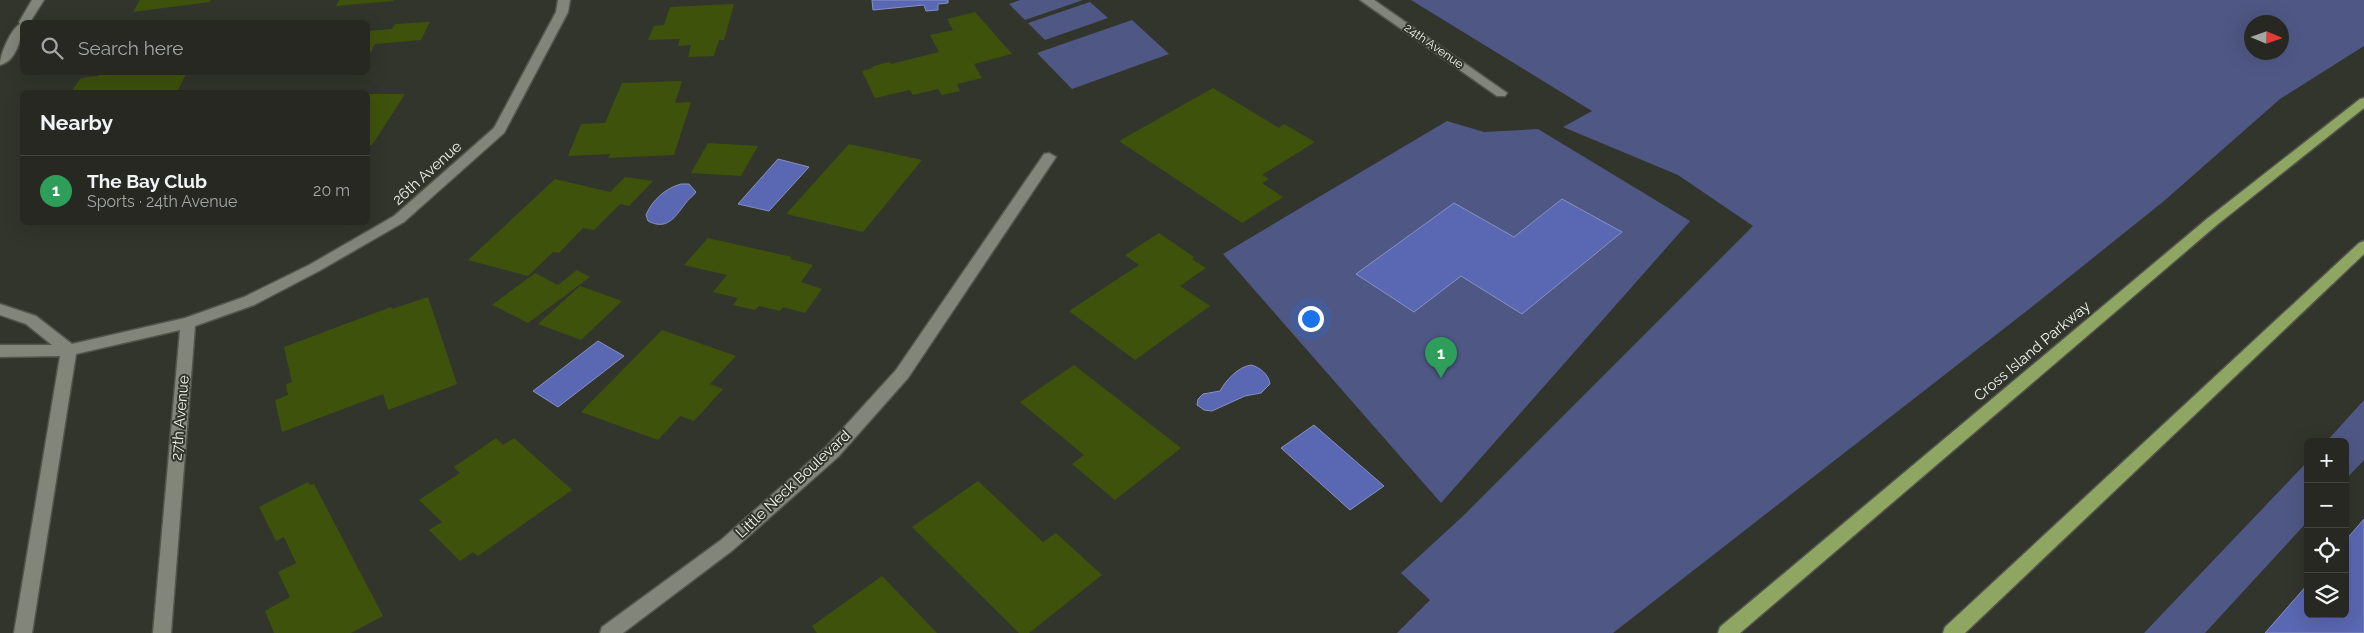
<!DOCTYPE html>
<html lang="en">
<head>
<meta charset="utf-8">
<style>
  body { margin:0; font-family:Raleway,sans-serif; background:#2e302a; color:#f1f3f6 }
  .controls { position:absolute; right:15px; bottom:15px; display:grid; overflow:hidden; border-radius:8px; box-shadow:0 5px 20px #0002 }
  .controls button { width:45px; height:45px; display:grid; place-items:center; padding:0; border:0; border-bottom:1px solid #42443f; background:#262821; color:#f1f3f6; font:25px sans-serif }
  .compass { position:absolute; left:2244px; top:15px; width:45px; height:45px; border-radius:50%; background:#262821; box-shadow:0 5px 20px #0002; rotate:92deg }
  .you { position:absolute; left:1310px; top:318px; width:18px; height:18px; margin:-12px; border:4px solid #fff; border-radius:50%; background:#1a73e8; box-shadow:0 0 0 8px #1a73e833 }
  .badge { display:grid; place-items:center; width:32px; height:32px; border-radius:50%; background:#a2b2fd; color:#fff; font-size:16px; font-weight:700 }
  .pin { position:absolute; translate:-50% -41px; filter:drop-shadow(0 1px 2px #0008) }
  .pin::after { content:''; position:absolute; top:26px; width:18px; height:15px; background:inherit; clip-path:polygon(0 0,100% 0,50% 100%) }
  .list { margin:0; padding:0; list-style:none }
  h2 { display:flex; justify-content:space-between; align-items:center; height:65px; margin:0; padding:0 20px; font-size:21px }
  h2 small { font-size:16px; font-weight:400; color:#a4a6a5 }
  .list li { display:grid; grid-template-columns:32px 1fr auto; gap:15px; align-items:center; box-sizing:border-box; height:70px; padding:0 20px; border-top:1px solid #42443f }
  .list b { display:block; font-size:19px; white-space:nowrap }
  .list p { margin:0; font-size:16px; white-space:nowrap; color:#a4a6a5 }
  .list em { font-size:16px; font-style:normal; color:#a4a6a5 }
  .icon { flex:none; width:28px; height:28px; fill:none; stroke:currentColor; stroke-width:2; stroke-linecap:round; stroke-linejoin:round }
  .map { position:relative; flex:none; width:2364px; height:633px; overflow:hidden }
  .search { position:absolute; background:#262821; box-shadow:0 5px 20px #0002; left:20px; top:20px; width:350px; height:55px; display:flex; align-items:center; gap:12px; box-sizing:border-box; padding:0 18px; border-radius:8px; color:#a4a6a5; font-size:19px }
  .panel { position:absolute; background:#262821; box-shadow:0 5px 20px #0002; left:20px; top:90px; width:350px; height:135px; border-radius:8px }
  .map>svg:first-child { display:block }
  .green { fill:#4f5885; fill-rule:evenodd }
  .water { fill:#5a67b2; stroke:#8791c3 }
  .building { fill:#3f520c }
  .lines { fill:none; stroke-linecap:round; stroke-linejoin:round }
  .street-casing { stroke:#52554c; stroke-width:3 }
  .highway-casing { stroke:#52554c; stroke-width:3 }
  .street { fill:#81857a; fill-rule:evenodd }
  .highway { fill:#8fa663; fill-rule:evenodd }
  .labels { text-anchor:middle; dominant-baseline:central; stroke-width:4; stroke-linejoin:round; paint-order:stroke }
  .far-street-label { font-size:12px; fill:#f0f3ec; stroke:#32352c }
  .street-label { font-size:15px; fill:#f0f3ec; stroke:#32352c }
</style>
</head>
<body>
<div class="map">
<svg width="2364" height="633" viewBox="0 0 2364 633">
  <rect width="100%" height="100%" fill="#32352c"/>
  <g class="green">
    <path d="M1020,0h63l-58,20 -16,-16z"/>
    <path d="M1411,0h953v46l-84,53 -116,102 -131,105 -420,327h-216l33,-33 -29,-27 61,-56 291,-291 -75,-51 -115,-48 29,-16zM2252,22h30v30h-30z"/>
    <path d="M1090,2l18,16 -63,22 -17,-17z"/>
    <path d="M1132,20l37,34 -97,35 -35,-36z"/>
    <path d="M1447,121l37,11 54,-3 152,92 -249,282 -218,-249z"/>
    <path d="M2364,400v60l-19,20v-38h-19z"/>
    <path d="M2308,461v60l-103,112h-61z"/>
  </g>
  <g class="water">
    <path d="M872,0h76v3l-10,1v6l-12,1 -2,-6 -51,5z"/>
    <path d="M778,159l31,8 -40,44 -31,-7z"/>
    <path d="M681,184h8l7,8c-3,5 -8,7 -11,12 -10,13 -18,27 -37,17l-2,-6c6,-15 20,-27 35,-31z"/>
    <path d="M1562,199l60,33 -100,82 -61,-38 -47,36 -58,-38 98,-71 60,34z"/>
    <path d="M598,341l26,15 -66,51 -25,-16z"/>
    <path d="M1251,365c9,2 18,10 19,19l-9,9 -16,3 -33,15 -8,-1 -7,-5 1,-6 5,-5 17,-3c6,-11 18,-24 31,-26z"/>
    <path d="M1314,425l70,61 -34,24 -69,-62z"/>
    <path d="M2364,519v114h-99l43,-49v30h37v-73z"/>
  </g>
  <g class="building">
    <path d="M140,0h71l-2,2 -76,10z"/>
    <path d="M339,0h54v1l-57,5z"/>
    <path d="M734,4l-10,36h-5l-5,16 -26,1 3,-12 -13,1 2,-7 -32,1 6,-14 10,-1 6,-18z"/>
    <path d="M975,12l37,42 -38,10 8,14 -25,6 3,7 -18,4 -4,-6 -25,6 -3,-5 -35,8 -13,-27 8,-2 4,-3 15,-4 2,2 48,-12 -9,-17 23,-5 -6,-11z"/>
    <path d="M430,22l-9,18 -46,4 -7,13v-26l24,-2 3,-5z"/>
    <path d="M100,72h87l-9,18 -26,2h-81l10,-14 17,-2z"/>
    <path d="M682,81l-7,22 16,-1 -17,53 -66,3 2,-4 -42,2 13,-32 24,-1 17,-40z"/>
    <path d="M1213,88l66,40 5,-4 31,18 -53,33 7,4 -7,4 21,14 -41,26 -123,-82z"/>
    <path d="M368,94h37l-33,51h-4z"/>
    <path d="M708,143l50,3 -17,30 -50,-3z"/>
    <path d="M849,144l73,16 -59,72 -77,-18z"/>
    <path d="M625,177l28,4 -24,25 -9,-2 -26,26 -11,-2 -24,25 -6,-1 -25,24 -60,-16 87,-81 55,13z"/>
    <path d="M1159,233l35,24 -2,2 14,9 -26,18 30,20 -75,54 -66,-49 70,-46 -14,-10z"/>
    <path d="M708,238l84,19 -2,2 23,6 -12,17 21,7 -17,24 -22,-6 -3,4 -21,-5 -4,4 -22,-5 5,-7 -25,-6 14,-17 -43,-10z"/>
    <path d="M577,270l13,7 -62,46 -36,-18 43,-32 23,12z"/>
    <path d="M580,286l42,15 -41,39 -43,-16z"/>
    <path d="M428,297l29,87 -69,26 -5,-16 -101,38 -7,-32 13,-5 -2,-11 6,-2 -8,-35 107,-40 1,2z"/>
    <path d="M662,330l74,26 -26,28 13,5 -29,32 -14,-5 -22,24 -77,-28z"/>
    <path d="M1074,365l107,83 -66,52 -43,-36 12,-9 -64,-53z"/>
    <path d="M496,438l7,7 11,-7 58,52 -94,66 -5,-4 -13,9 -31,-31 13,-8 -23,-22 41,-27 -6,-6z"/>
    <path d="M978,481l65,61 13,-9 46,42 -73,58h-10l-107,-106z"/>
    <path d="M308,482l2,3 4,-1 69,132 -32,17h-77l-9,-22 25,-14 -12,-25 18,-9 -12,-26 -8,4 -17,-34z"/>
    <path d="M882,576l55,57h-120l-5,-7z"/>
  </g>
  <g class="lines">
    <g class="street-casing">
      <g id="street">
        <path d="M32,0h12l-14,22h-8c0,15 -5,39 -22,43 0,-11 11,-36 20,-41l-1,-2z"/>
        <path d="M558,0h12l-2,12 -64,121 -100,89 -85,49 -65,34 -59,21 -24,307h-18l27,-303 -104,24 -44,279h-18l46,-277 -60,1v-12h52l-26,-21 -26,-9v-11l36,12 36,28 113,-26 59,-21 65,-32 85,-49 100,-88 62,-116z"/>
        <path d="M1360,0h14l133,93 -2,3h-8z"/>
        <path d="M1049,153l7,4 -148,221 -70,79 -105,93 -110,83h-23l2,-6 119,-87 105,-93 70,-77 148,-216z"/>
      </g>
    </g>
    <g class="highway-casing">
      <g id="highway">
        <path d="M2364,98v10l-146,116 -478,409h-22l2,-6 488,-409 152,-119z"/>
        <path d="M2364,241v13l-399,379h-22l2,-6 414,-384z"/>
      </g>
    </g>
    <use href="#street" class="street"/>
    <use href="#highway" class="highway"/>
  </g>
  <g class="labels">
    <g class="far-street-label">
      <text transform="translate(1434 46) rotate(35)">24th Avenue</text>
    </g>
    <g class="street-label">
      <text transform="translate(427 173) rotate(-42)">26th Avenue</text>
      <text transform="translate(2032 351) rotate(-40)">Cross Island Parkway</text>
      <text transform="translate(180 418) rotate(-85)">27th Avenue</text>
      <text transform="translate(793 484) rotate(-43)">Little Neck Boulevard</text>
    </g>
  </g>
</svg>
<div class="controls">
<button>+</button>
<button>−</button>
<button><svg class="icon" aria-label="locate" viewBox="0 0 24 24"><circle cx="12" cy="12" r="6"/><path d="M12 2v4M12 18v4M2 12h4M18 12h4"/></svg></button>
<button><svg class="icon" aria-label="layers" viewBox="0 0 24 24"><path d="M12 4l9 5-9 5-9-5zM3 14l9 5 9-5"/></svg></button>
</div>
<svg class="compass" viewBox="-18 -18 36 36"><path d="M0-13l5 13h-10z" fill="#e53935"/><path d="M0 13l5-13h-10z" fill="#a4a6a5"/></svg>
<div class="you"></div>
<div class="pin badge" style="left:1441px;top:378px;background:#2e9e5b">1</div>
<div class="search"><svg class="icon" aria-label="search" viewBox="0 0 24 24"><circle cx="10" cy="10" r="6"/><path d="M15 15l6 6"/></svg>Search here</div>
<section class="panel">
<h2>Nearby<small></small></h2>
<ul class="list">
<li><span class="badge" style="background:#2e9e5b">1</span><div><b>The Bay Club</b><p>Sports · 24th Avenue</p></div><em>20 m</em></li>
</ul>
</section>
</div>
</body>
</html>
